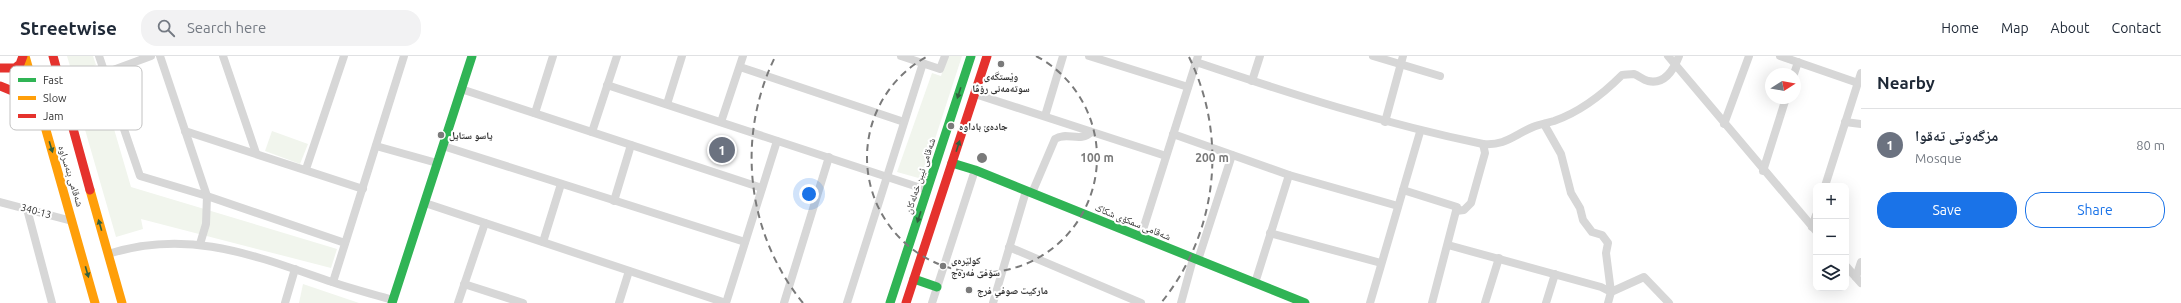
<!DOCTYPE html>
<html lang="en">
<head>
<meta charset="utf-8">
<style>
  body { margin:0; font-family:Ubuntu,"Noto Naskh Arabic",sans-serif; background:#f2f2f3; color:#1f2937 }
  .controls { position:absolute; right:12px; bottom:12px; display:grid; overflow:hidden; border-radius:8px; box-shadow:0 4px 16px #0002 }
  .controls button { width:36px; height:36px; display:grid; place-items:center; padding:0; border:0; border-bottom:1px solid #e0e1e3; background:#fff; color:#1f2937; font:20px sans-serif }
  .compass { position:absolute; left:1765px; top:12px; width:36px; height:36px; border-radius:50%; background:#fff; box-shadow:0 4px 16px #0002; rotate:79deg }
  .you { position:absolute; left:809px; top:138px; width:14px; height:14px; margin:-10px; border:3px solid #fff; border-radius:50%; background:#1a73e8; box-shadow:0 0 0 6px #1a73e833 }
  .badge { display:grid; place-items:center; width:26px; height:26px; border-radius:50%; background:#1a73e8; color:#fff; font-size:13px; font-weight:700 }
  .pin { position:absolute; translate:-50% -50%; border:2px solid #fff; box-shadow:0 1px 4px #0006 }
  .list { margin:0; padding:0; list-style:none }
  h2 { display:flex; justify-content:space-between; align-items:center; height:52px; margin:0; padding:0 16px; font-size:17px }
  h2 small { font-size:13px; font-weight:400; color:#747a83 }
  .list li { display:grid; grid-template-columns:26px 1fr auto; gap:12px; align-items:center; box-sizing:border-box; height:72px; padding:0 16px; border-top:1px solid #e0e1e3 }
  .list b { display:block; font-size:15px; white-space:nowrap }
  .list p { margin:0; font-size:13px; white-space:nowrap; color:#747a83 }
  .list em { font-size:13px; font-style:normal; color:#747a83 }
  .actions { display:flex; gap:8px; padding:12px 16px }
  .actions a { flex:1; padding:9px 0; border:1px solid #1a73e8; border-radius:16px; text-align:center; font-size:14px; color:#1a73e8 }
  .actions .main { background:#1a73e8; color:#fff }
  .icon { flex:none; width:22px; height:22px; fill:none; stroke:currentColor; stroke-width:2; stroke-linecap:round; stroke-linejoin:round }
  .map { position:relative; flex:none; width:1861px; height:247px; overflow:hidden }
  header { display:flex; align-items:center; gap:24px; box-sizing:border-box; height:56px; padding:0 20px; background:#fff; border-bottom:1px solid #e0e1e3 }
  header strong { font-size:19px }
  nav { display:flex; gap:22px; margin-inline-start:auto; font-size:14px }
  .search { width:280px; height:36px; background:#f2f2f3; display:flex; align-items:center; gap:10px; box-sizing:border-box; padding:0 14px; border-radius:16px; color:#747a83; font-size:15px }
  main { display:flex }
  aside { flex:1; background:#fff }
  .map>svg:first-child { display:block }
  .grass { fill:#f1f5ed }
  .lines { fill:none; stroke-linecap:round; stroke-linejoin:round }
  .street { stroke:#d7d7d7; stroke-width:8 }
  .fast { stroke:#30b455; stroke-width:9 }
  .slow { stroke:#ff9f0a; stroke-width:9 }
  .jam { stroke:#e5322d; stroke-width:9 }
  .oneway { fill:#32603f }
  .ring { fill:none; stroke:#7a7a7a; stroke-width:2; stroke-dasharray:7 5 }
  .poi-dot { fill:#7a7a7a; stroke:#fff; stroke-width:1.5 }
  .labels { text-anchor:middle; dominant-baseline:central; stroke-width:4; stroke-linejoin:round; paint-order:stroke }
  .poi-label { font-size:10px; font-weight:bold; fill:#333; stroke:#fff; text-anchor:start }
  .street-label { font-size:10px; fill:#333; stroke:#fff }
  .key { fill:#fff; stroke:#c2c2c2; stroke-width:1 }
  .key-label { font-size:11px; fill:#333 }
  .centre { fill:#7a7a7a; stroke:#fff; stroke-width:2 }
  .ring-label { font-size:12px; text-anchor:middle; font-weight:bold; fill:#7a7a7a; stroke:#fff; stroke-width:4; stroke-linejoin:round; paint-order:stroke }
</style>
</head>
<body>
<header>
<strong>Streetwise</strong>
<div class="search"><svg class="icon" aria-label="search" viewBox="0 0 24 24"><circle cx="10" cy="10" r="6"/><path d="M15 15l6 6"/></svg>Search here</div>
<nav><a>Home</a><a>Map</a><a>About</a><a>Contact</a></nav>
</header>
<main>
<div class="map">
<svg width="1861" height="247" viewBox="0 0 1861 247">
  <rect width="100%" height="100%" fill="#fff"/>
  <g class="grass">
    <path d="M67,0h26l3,9 -24,8z"/>
    <path d="M948,0h14l-40,123 -25,-7 35,-99 9,3z"/>
    <path d="M102,32l29,99 206,62 -6,19 -190,-49 2,10 -27,8 -41,-142z"/>
    <path d="M272,75l36,13 -8,20 -35,-13z"/>
    <path d="M303,228l56,19h-60z"/>
  </g>
  <g class="lines">
    <g class="street">
      <path d="M99,0l41,120 67,20 138,47"/>
      <path d="M160,0l47,140 -1,28 -6,20"/>
      <path d="M223,0l33,97"/>
      <path d="M901,0l39,13 5,-13"/>
      <path d="M1089,0l99,31"/>
      <path d="M1373,0l67,20"/>
      <path d="M1668,0l148,175"/>
      <path d="M1780,0l78,27"/>
      <path d="M1196,6c95,32 189,62 287,82"/>
      <path d="M740,11l164,55"/>
      <path d="M1794,18l4,-12"/>
      <path d="M1252,25l8,-25"/>
      <path d="M61,29l44,-12 46,-17"/>
      <path d="M607,29l320,105"/>
      <path d="M461,33l301,99"/>
      <path d="M975,38l191,62"/>
      <path d="M667,48l15,-48"/>
      <path d="M535,57l18,-57"/>
      <path d="M1045,60l18,-60"/>
      <path d="M721,66l22,-66"/>
      <path d="M1385,66l18,-66"/>
      <path d="M1845,66l16,2"/>
      <path d="M1544,68l17,30 10,39 9,15 3,12 9,12 10,3 6,8 -2,10 5,39"/>
      <path d="M1724,68l25,-68"/>
      <path d="M185,75l178,58"/>
      <path d="M592,76l25,-76"/>
      <path d="M1173,78l116,41 109,31"/>
      <path d="M376,90l61,17"/>
      <path d="M443,90l302,96"/>
      <path d="M306,113l38,-113"/>
      <path d="M1763,115l23,-73"/>
      <path d="M1825,130l36,-113"/>
      <path d="M1403,134l54,17 -25,96"/>
      <path d="M1032,137l23,-54c11,-8 26,4 36,-7"/>
      <path d="M614,145l17,-56"/>
      <path d="M0,146l72,19"/>
      <path d="M425,147l301,100 51,-162"/>
      <path d="M27,153l25,94"/>
      <path d="M1456,155l8,-1 7,-7 14,-50 -2,-9c22,2 31,-9 50,-17 7,-3 14,-4 21,-6 26,-9 49,-27 68,-46 3,0 8,-1 12,-1 5,2 9,6 14,7 17,4 26,-12 31,-25"/>
      <path d="M1812,171l4,-12"/>
      <path d="M1270,177l111,30"/>
      <path d="M1141,180l57,-180"/>
      <path d="M543,186l18,-58"/>
      <path d="M1448,189l153,42 10,5"/>
      <path d="M1009,191l132,56"/>
      <path d="M108,198c82,-26 147,2 224,28 20,7 41,12 61,18"/>
      <path d="M1198,204l34,-105"/>
      <path d="M1846,210l15,17"/>
      <path d="M1856,221l5,-15"/>
      <path d="M333,226l71,-226"/>
      <path d="M1255,227l34,-108"/>
      <path d="M464,228l59,19"/>
      <path d="M285,247l10,-34"/>
      <path d="M458,247l27,-80"/>
      <path d="M619,247l10,-32"/>
      <path d="M784,247l45,-146"/>
      <path d="M847,247l76,-240"/>
      <path d="M932,247l43,-133"/>
      <path d="M993,247l33,-112"/>
      <path d="M1181,247l12,-44"/>
      <path d="M1370,247l50,-171"/>
      <path d="M1485,247l14,-45"/>
      <path d="M1546,247l9,-29"/>
      <path d="M1608,247l3,-11 33,-15 25,26"/>
    </g>
    <g class="fast">
      <path d="M952,107l23,7 330,133"/>
      <path d="M914,223l23,8"/>
      <path d="M392,247l80,-247"/>
      <path d="M890,247l81,-247"/>
    </g>
    <g class="slow">
      <path d="M25,0l70,247"/>
      <path d="M90,134l32,113"/>
    </g>
    <g class="jam">
      <path d="M53,0l37,134"/>
      <path d="M0,12h15l5,-4 3,-8"/>
      <path d="M0,30l37,15"/>
      <path d="M906,247l81,-247"/>
    </g>
  </g>
  <defs><path id="oneway-solid" d="M-6-.8H1V-3.2L6.5 0L1 3.2V.8H-6Z"/></defs>
  <g class="oneway">
    <use href="#oneway-solid" transform="translate(959 37) rotate(108)"/>
    <use href="#oneway-solid" transform="translate(958 90) rotate(-72)"/>
    <use href="#oneway-solid" transform="translate(51 91) rotate(73)"/>
    <use href="#oneway-solid" transform="translate(919 161) rotate(108)"/>
    <use href="#oneway-solid" transform="translate(100 169) rotate(-106)"/>
    <use href="#oneway-solid" transform="translate(87 216) rotate(74)"/>
  </g>
  <g class="ring">
    <path d="M1036 0A115 115 0 1 1 928 0"/>
    <path d="M803 247A230 230 0 0 1 775 1M1189 1A230 230 0 0 1 1161 247"/>
  </g>
  <g class="poi-dot">
    <circle cx="1001" cy="8" r="4"/>
    <circle cx="951" cy="70" r="4"/>
    <circle cx="441" cy="79" r="4"/>
    <circle cx="943" cy="210" r="4"/>
    <circle cx="969" cy="234" r="4"/>
  </g>
  <g class="labels">
    <g class="poi-label">
      <text x="1001" y="20" text-anchor="middle">وێستگەی<tspan x="1001" dy="12">سوتەمەنی رۆڤا</tspan></text>
      <text x="959" y="70">جادەێ باداوە</text>
      <text x="449" y="79">ياسو ستايل</text>
      <text x="951" y="204">کولێرەی<tspan x="951" dy="12">سۆفی فەرەج</tspan></text>
      <text x="977" y="234">ماركيت صوفي فرج</text>
    </g>
    <g class="street-label">
      <text transform="translate(71 120) rotate(73)">شەقامی بنەسراوە</text>
      <text transform="translate(920 120) rotate(-72)">شەقامی ئیبن خەلەکان</text>
      <text transform="translate(36 155) rotate(15)">340-13</text>
      <text transform="translate(1133 166) rotate(22)">شەقامی سمکۆی شکاک</text>
    </g>
  </g>
  <rect x="10" y="10" width="132" height="64" rx="6" class="key"/>
  <rect x="18" y="22" width="18" height="4" fill="#30b455"/>
  <rect x="18" y="40" width="18" height="4" fill="#ff9f0a"/>
  <rect x="18" y="58" width="18" height="4" fill="#e5322d"/>
  <g class="key-label">
    <text x="43" y="28">Fast</text>
    <text x="43" y="46">Slow</text>
    <text x="43" y="64">Jam</text>
  </g>
  <circle cx="982" cy="102" r="6" class="centre"/>
  <g class="ring-label">
    <text x="1097" y="106">100 m</text>
    <text x="1212" y="106">200 m</text>
  </g>
</svg>
<div class="controls">
<button>+</button>
<button>−</button>
<button><svg class="icon" aria-label="layers" viewBox="0 0 24 24"><path d="M12 4l9 5-9 5-9-5zM3 14l9 5 9-5"/></svg></button>
</div>
<svg class="compass" viewBox="-18 -18 36 36"><path d="M0-13l5 13h-10z" fill="#e53935"/><path d="M0 13l5-13h-10z" fill="#747a83"/></svg>
<div class="you"></div>
<div class="pin badge" style="left:722px;top:94px;background:#6b7280">1</div>
</div>
<aside>
<h2>Nearby<small></small></h2>
<ul class="list">
<li><span class="badge" style="background:#6b7280">1</span><div><b>مزگەوتی تەقوا</b><p>Mosque</p></div><em>80 m</em></li>
</ul>
<div class="actions"><a class="main">Save</a><a>Share</a></div>
</aside>
</main>
</body>
</html>
